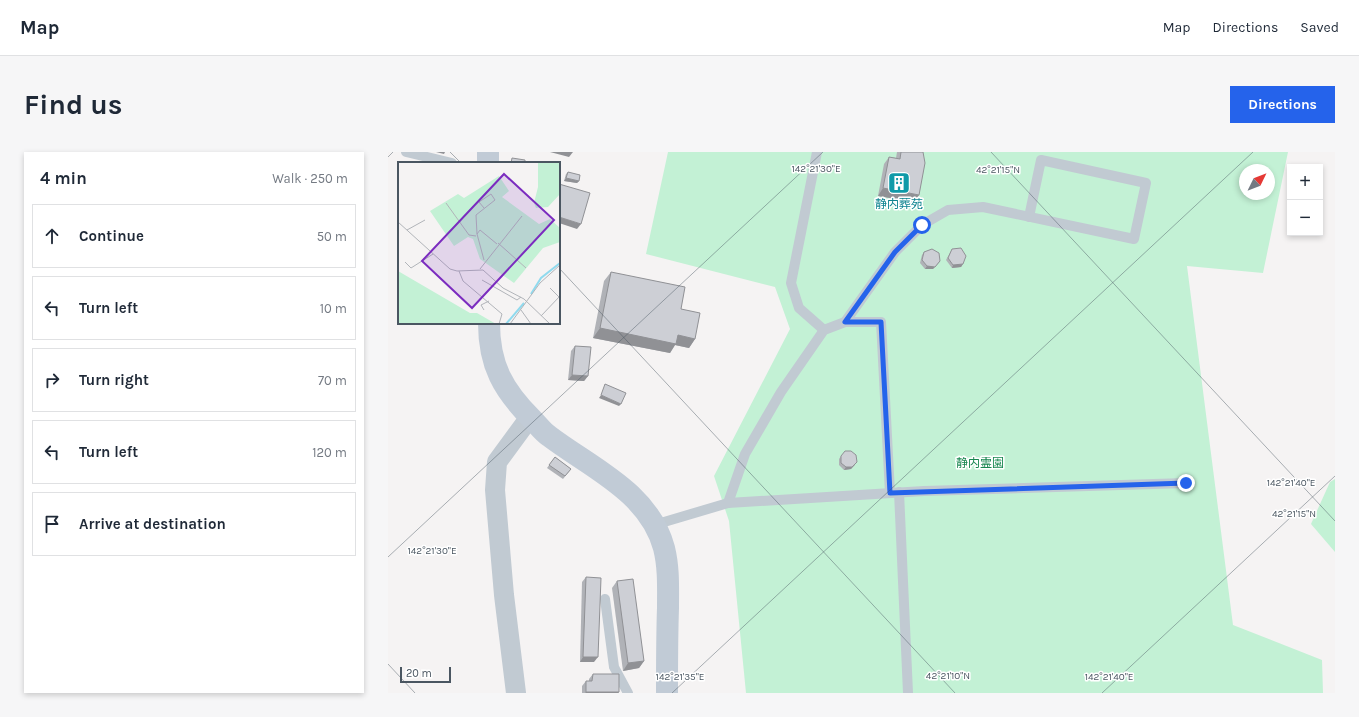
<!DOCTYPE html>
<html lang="en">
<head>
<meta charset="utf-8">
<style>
  body { margin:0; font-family:Karla,"Noto Sans JP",sans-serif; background:#f6f6f7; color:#1f2937 }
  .controls { position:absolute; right:12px; top:12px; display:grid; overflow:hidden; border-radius:0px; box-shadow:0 2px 6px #0003 }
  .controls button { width:36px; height:36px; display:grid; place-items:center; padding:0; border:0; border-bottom:1px solid #e0e1e3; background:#fff; color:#1f2937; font:20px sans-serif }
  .compass { position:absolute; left:851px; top:12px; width:36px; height:36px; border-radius:50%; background:#fff; box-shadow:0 2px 6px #0003; rotate:47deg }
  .scale { position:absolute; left:12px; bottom:10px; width:51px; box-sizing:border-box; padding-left:4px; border:2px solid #4a5661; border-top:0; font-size:11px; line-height:14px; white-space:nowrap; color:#4a5661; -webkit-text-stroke:3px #fff; paint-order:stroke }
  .stop { position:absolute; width:12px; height:12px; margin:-9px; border:3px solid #2563eb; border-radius:50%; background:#fff }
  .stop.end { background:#2563eb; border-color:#fff; box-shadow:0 1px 4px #0008 }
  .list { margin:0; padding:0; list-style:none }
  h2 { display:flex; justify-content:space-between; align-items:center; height:52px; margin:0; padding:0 16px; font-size:17px }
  h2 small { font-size:13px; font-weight:400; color:#747a83 }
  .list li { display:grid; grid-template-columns:26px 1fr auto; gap:12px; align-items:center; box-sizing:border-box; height:64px; margin:0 8px 8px; padding:0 8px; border:1px solid #e0e1e3; border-radius:0px }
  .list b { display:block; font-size:15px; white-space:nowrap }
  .list em { font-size:13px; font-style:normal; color:#747a83 }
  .icon { flex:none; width:22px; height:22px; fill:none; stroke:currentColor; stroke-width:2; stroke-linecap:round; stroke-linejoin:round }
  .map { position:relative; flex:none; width:947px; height:541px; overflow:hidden; border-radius:0px }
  header { display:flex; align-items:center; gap:24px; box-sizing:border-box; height:56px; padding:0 20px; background:#fff; border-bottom:1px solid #e0e1e3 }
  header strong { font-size:19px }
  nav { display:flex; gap:22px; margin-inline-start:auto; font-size:14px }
  .intro { display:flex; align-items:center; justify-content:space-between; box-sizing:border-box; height:96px; padding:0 24px }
  h1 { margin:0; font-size:28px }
  .button { padding:10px 18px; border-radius:0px; background:#2563eb; color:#fff; font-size:14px; font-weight:700 }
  main { display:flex; gap:24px; padding:0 24px }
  aside { flex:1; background:#fff; border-radius:0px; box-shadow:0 2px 6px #0003 }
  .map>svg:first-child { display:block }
  .green { fill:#c3f1d5; fill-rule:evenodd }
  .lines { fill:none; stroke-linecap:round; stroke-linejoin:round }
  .lane { stroke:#c1cad2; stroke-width:10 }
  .street { stroke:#c1cad2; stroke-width:20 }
  .secondary { stroke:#c1cbd6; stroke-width:22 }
  .wall { fill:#b0b2b7 }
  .shaded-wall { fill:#909195 }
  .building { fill:#cdcfd5; stroke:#909195 }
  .route { stroke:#2563eb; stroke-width:5 }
  .ticks { fill:none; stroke:#4a5661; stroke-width:1; stroke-opacity:0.45 }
  .labels { text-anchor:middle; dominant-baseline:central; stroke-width:3; stroke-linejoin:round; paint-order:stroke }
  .culture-label { font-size:12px; fill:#0d838f; stroke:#fff }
  .park-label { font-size:12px; fill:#17864f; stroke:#fff }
  .inset-river { fill:none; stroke:#90daee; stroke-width:2 }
  .inset-road { fill:none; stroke:#b1b4b9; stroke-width:1 }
  .view { fill:#7b2cbf; fill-opacity:0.15; stroke:#7b2cbf; stroke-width:2 }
  .inset-edge { fill:none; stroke:#4a5661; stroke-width:2 }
  .ticks-label { font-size:10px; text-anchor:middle; fill:#4a5661; stroke:#fff; stroke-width:3; stroke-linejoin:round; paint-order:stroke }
</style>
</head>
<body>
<header>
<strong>Map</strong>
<nav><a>Map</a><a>Directions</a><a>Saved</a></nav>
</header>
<div class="intro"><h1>Find us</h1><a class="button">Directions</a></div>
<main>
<aside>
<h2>4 min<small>Walk · 250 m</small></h2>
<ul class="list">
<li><svg class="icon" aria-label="ahead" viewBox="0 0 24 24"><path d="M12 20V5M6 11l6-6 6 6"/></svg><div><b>Continue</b></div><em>50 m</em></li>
<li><svg class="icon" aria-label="left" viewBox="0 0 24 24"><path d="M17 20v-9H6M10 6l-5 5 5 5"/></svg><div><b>Turn left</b></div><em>10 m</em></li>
<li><svg class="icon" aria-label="right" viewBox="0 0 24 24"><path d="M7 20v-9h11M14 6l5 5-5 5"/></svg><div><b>Turn right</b></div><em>70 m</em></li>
<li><svg class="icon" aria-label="left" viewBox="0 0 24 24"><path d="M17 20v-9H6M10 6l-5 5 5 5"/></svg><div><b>Turn left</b></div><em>120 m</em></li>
<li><svg class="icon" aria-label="arrive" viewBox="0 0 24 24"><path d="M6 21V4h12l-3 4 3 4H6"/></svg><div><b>Arrive at destination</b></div></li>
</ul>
</aside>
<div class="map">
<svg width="947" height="541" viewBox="0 0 947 541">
  <rect width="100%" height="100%" fill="#f5f3f3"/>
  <g class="green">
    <path d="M280,0h620l-25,121 -76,-7 46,359 89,35 1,33h-577l-17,-172 -15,-45 76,-147 -15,-42 -129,-33zM857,18h24v24h-24z"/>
    <path d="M947,327v73l-24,-28 19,-42z"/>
  </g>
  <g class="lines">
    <g class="lane">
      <path d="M18,0l46,11"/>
      <path d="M429,0l-26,131 8,25 25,22"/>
      <path d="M457,170l50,-70 27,-27 26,-15 35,-3 151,32 12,-56 -105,-23 -12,57"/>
      <path d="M511,340l9,201"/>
      <path d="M340,351l17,-49 36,-62 43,-62 21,-8h36l9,171"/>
      <path d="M266,373l74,-22 196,-12 262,-8"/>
      <path d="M217,447l9,68 14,26"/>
    </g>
    <path class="street" d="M128,541l-12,-98 -9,-105 2,-28 33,-45"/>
    <g class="secondary">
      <path d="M100,0v11"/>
      <path d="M101,171c0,42 14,67 43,96 6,6 11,13 17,17 42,32 100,56 115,112 5,20 4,40 4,60 -1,28 -1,57 -1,85"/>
    </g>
  </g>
  <g class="wall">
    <path d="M509,0h26l-4,43 -5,7 -36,-6 6,-32 5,-7 7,1z"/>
    <path d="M180,20l11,9 -2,2 -13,-2 2,-7z"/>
    <path d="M564,97l11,15 -2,3 -9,1 -6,-8z"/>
    <path d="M536,100l16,9 -7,8h-8l-5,-6 2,-8z"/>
    <path d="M223,120l70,37 14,30 -6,9 -14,-3 -5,8 -77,-15 11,-57z"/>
    <path d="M187,194l13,30 -4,5 -16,-1 3,-29z"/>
    <path d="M453,304l14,9 -4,4 -7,1 -5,-5v-6z"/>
    <path d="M167,305l16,12 -8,10 -16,-11z"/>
    <path d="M198,425l8,85h-14l2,-80z"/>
    <path d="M229,429l27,80 -5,7 -16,3 -11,-83z"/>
    <path d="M205,522l26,18 -1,1h-36v-7l4,-5h3v-2z"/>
  </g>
  <g class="shaded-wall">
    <path d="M48,0h9l-1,2z"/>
    <path d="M162,0h23l-4,5z"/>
    <path d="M178,26l13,3 -2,2 -13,-2z"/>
    <path d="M495,36l36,7 -5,7 -36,-6z"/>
    <path d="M171,65l22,7 -4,5 -18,-6z"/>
    <path d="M552,109l-7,8h-8l2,-3z"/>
    <path d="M575,112l-2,3 -9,1 1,-3z"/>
    <path d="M212,176l78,7 17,4 -6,9 -14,-3 -5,8 -77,-15z"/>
    <path d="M184,223l16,1 -4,5 -16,-1z"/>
    <path d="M213,243l20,9 -2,2 -20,-8z"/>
    <path d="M469,310l-6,7 -7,1 2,-3z"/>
    <path d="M195,505h15l-4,5h-14z"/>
    <path d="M256,509l-5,7 -16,3 5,-8z"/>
    <path d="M198,540h33l-1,1h-33z"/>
  </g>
  <g class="building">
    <path d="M513,0h22l2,11 -6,32 -36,-7 6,-31 11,2z"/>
    <path d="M124,6l13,2v3h-14z"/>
    <path d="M180,20l12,3 -1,6 -13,-3z"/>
    <path d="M171,32l31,9 -9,31 -22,-7z"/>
    <path d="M573,96l5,8 -3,8 -10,1 -5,-7 4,-9z"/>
    <path d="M544,97l7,4 1,8 -5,6 -8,-1 -5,-6 2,-8z"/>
    <path d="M223,120l74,15 -4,22 19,4 -5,26 -17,-4 -2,9 -76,-16z"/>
    <path d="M187,194l16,1 -3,29 -16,-1z"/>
    <path d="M217,232l21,9 -5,11 -20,-9z"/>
    <path d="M457,299h6l5,4 1,7 -5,5h-6l-5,-4v-7z"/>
    <path d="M167,305l16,12 -6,7 -16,-11z"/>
    <path d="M198,425l15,1 -3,79h-15z"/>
    <path d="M245,427l11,82 -16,2 -11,-82z"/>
    <path d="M205,522h26v18h-33v-11h6z"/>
  </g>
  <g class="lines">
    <path class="route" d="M534,73l-27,27 -50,70h36l9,171 296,-10"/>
  </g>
  <path class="ticks" d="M62,0l11,11M603,0l344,369M0,5l5,-5M171,116l396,425M0,405l435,-405M0,512l27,29M284,541l581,-541M714,541l233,-217"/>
  <defs>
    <g id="building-square" transform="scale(1.15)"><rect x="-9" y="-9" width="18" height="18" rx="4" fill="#0f9aa8" stroke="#fff"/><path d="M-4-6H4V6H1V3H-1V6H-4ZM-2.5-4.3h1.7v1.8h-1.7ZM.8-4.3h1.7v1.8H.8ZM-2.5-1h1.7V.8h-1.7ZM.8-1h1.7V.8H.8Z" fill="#fff"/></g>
  </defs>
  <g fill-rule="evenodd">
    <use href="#building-square" x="511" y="31"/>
  </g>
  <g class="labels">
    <g class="culture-label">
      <text x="511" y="52">静内葬苑</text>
    </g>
    <g class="park-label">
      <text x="592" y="311">静内霊園</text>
    </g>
  </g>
  <g transform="translate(10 10)">
    <rect width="162" height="162" fill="#f5f3f3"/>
    <path d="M162,0v32l-12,13 -12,1 -2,-5 4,-16v-24zM101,14l10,15 -7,6 37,27 11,-5 10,9v14l-17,6 -29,35 -34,-24 -7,-20 -5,-2 -14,9 -24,-35 28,-17 6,4zM0,109l72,42h7l19,11h-98z" fill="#c3f1d5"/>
    <path class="inset-river" d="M133,132l10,-16 19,-15M108,162l18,-21"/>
    <path class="inset-road" d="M48,41l23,32 7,1M0,60l52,47 7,2 26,-1 20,18 21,11 26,25M9,68l18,-10M79,72l-1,-19 19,-15 -4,-6 -12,8 5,6M100,81l28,25M86,98l-7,-26 3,-4 17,14M7,100l6,6 22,-14M82,107l42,-53M61,109l4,10 39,33 -3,10M84,118l35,20 4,-3M152,126l9,9M86,148l-3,-5 8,-4M123,148l10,14M143,154l19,-20M112,162l30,-41 20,-18"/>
    <path class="view" d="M106,12l50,46 -82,88 -50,-47z"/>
    <rect width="162" height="162" class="inset-edge"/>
  </g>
  <g class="ticks-label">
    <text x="428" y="20">142°21'30"E</text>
    <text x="610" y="21">42°21'15"N</text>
    <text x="903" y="334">142°21'40"E</text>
    <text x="906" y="365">42°21'15"N</text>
    <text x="44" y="402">142°21'30"E</text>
    <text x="560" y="527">42°21'10"N</text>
    <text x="292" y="528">142°21'35"E</text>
    <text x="721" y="528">142°21'40"E</text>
  </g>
</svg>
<div class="controls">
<button>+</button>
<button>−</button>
</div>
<svg class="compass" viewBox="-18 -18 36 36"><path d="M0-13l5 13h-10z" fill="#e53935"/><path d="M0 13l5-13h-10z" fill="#747a83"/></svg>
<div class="scale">20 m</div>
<div class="stop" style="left:534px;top:73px"></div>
<div class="stop end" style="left:798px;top:331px"></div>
</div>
</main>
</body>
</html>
